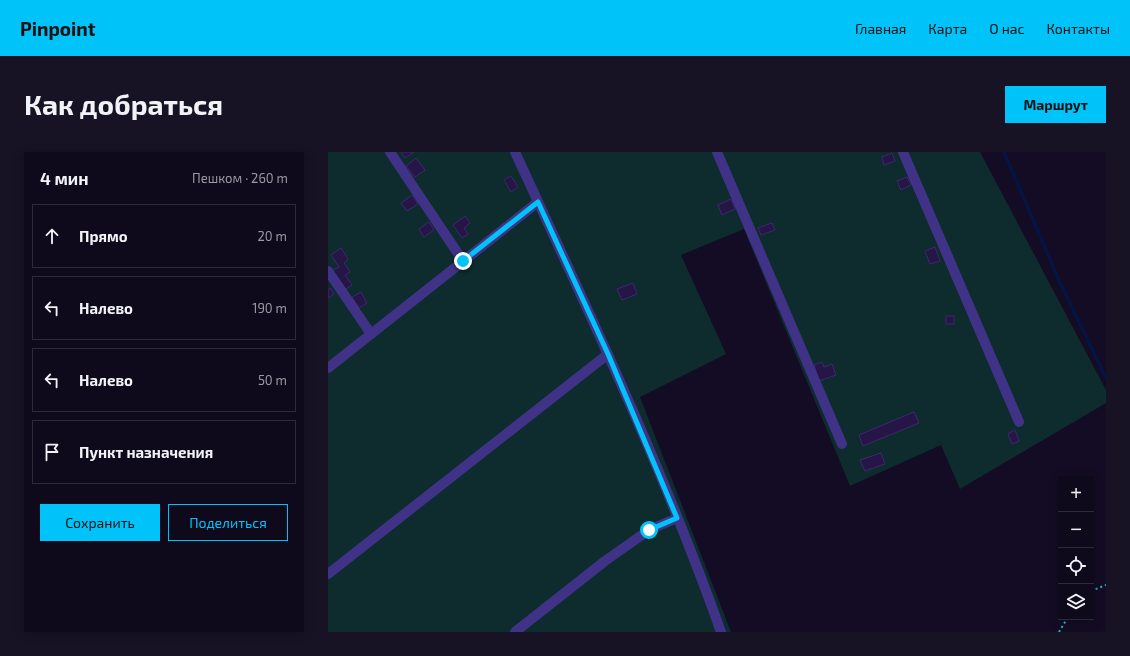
<!DOCTYPE html>
<html lang="ru">
<head>
<meta charset="utf-8">
<style>
  body { margin:0; font-family:"Exo 2",sans-serif; background:#171224; color:#f1f3f6 }
  .controls { position:absolute; right:12px; bottom:12px; display:grid; overflow:hidden; border-radius:0px; box-shadow:0 2px 10px #0003 }
  .controls button { width:36px; height:36px; display:grid; place-items:center; padding:0; border:0; border-bottom:1px solid #2e2a3a; background:#0e091b; color:#f1f3f6; font:20px sans-serif }
  .stop { position:absolute; width:12px; height:12px; margin:-9px; border:3px solid #00c4f9; border-radius:50%; background:#fff }
  .stop.end { background:#00c4f9; border-color:#fff; box-shadow:0 1px 4px #0008 }
  .list { margin:0; padding:0; list-style:none }
  h2 { display:flex; justify-content:space-between; align-items:center; height:52px; margin:0; padding:0 16px; font-size:17px }
  h2 small { font-size:13px; font-weight:400; color:#9b9aa3 }
  .list li { display:grid; grid-template-columns:26px 1fr auto; gap:12px; align-items:center; box-sizing:border-box; height:64px; margin:0 8px 8px; padding:0 8px; border:1px solid #2e2a3a; border-radius:0px }
  .list b { display:block; font-size:15px; white-space:nowrap }
  .list em { font-size:13px; font-style:normal; color:#9b9aa3 }
  .actions { display:flex; gap:8px; padding:12px 16px }
  .actions a { flex:1; padding:9px 0; border:1px solid #00c4f9; border-radius:0px; text-align:center; font-size:14px; color:#00c4f9 }
  .actions .main { background:#00c4f9; color:#111 }
  .icon { flex:none; width:22px; height:22px; fill:none; stroke:currentColor; stroke-width:2; stroke-linecap:round; stroke-linejoin:round }
  .map { position:relative; flex:none; width:778px; height:480px; overflow:hidden; border-radius:0px }
  header { display:flex; align-items:center; gap:24px; box-sizing:border-box; height:56px; padding:0 20px; background:#00c4f9; color:#111 }
  header strong { font-size:19px }
  nav { display:flex; gap:22px; margin-inline-start:auto; font-size:14px }
  .intro { display:flex; align-items:center; justify-content:space-between; box-sizing:border-box; height:96px; padding:0 24px }
  h1 { margin:0; font-size:28px }
  .button { padding:10px 18px; border-radius:0px; background:#00c4f9; color:#111; font-size:14px; font-weight:700 }
  main { display:flex; gap:24px; padding:0 24px }
  aside { flex:1; background:#0e091b; border-radius:0px; box-shadow:0 2px 10px #0003 }
  .map>svg:first-child { display:block }
  .green { fill:#0e2b2e }
  .lines { fill:none; stroke-linecap:round; stroke-linejoin:round }
  .stream { stroke:#051543; stroke-width:3.5 }
  .building { fill:#251646; stroke:#3f2674 }
  .path { stroke:#24b5be; stroke-width:2; stroke-dasharray:2 3; stroke-linecap:butt }
  .minor { stroke:#403387; stroke-width:10 }
  .route { stroke:#00c4f9; stroke-width:5 }
</style>
</head>
<body>
<header>
<strong>Pinpoint</strong>
<nav><a>Главная</a><a>Карта</a><a>О нас</a><a>Контакты</a></nav>
</header>
<div class="intro"><h1>Как добраться</h1><a class="button">Маршрут</a></div>
<main>
<aside>
<h2>4 мин<small>Пешком · 260 m</small></h2>
<ul class="list">
<li><svg class="icon" aria-label="ahead" viewBox="0 0 24 24"><path d="M12 20V5M6 11l6-6 6 6"/></svg><div><b>Прямо</b></div><em>20 m</em></li>
<li><svg class="icon" aria-label="left" viewBox="0 0 24 24"><path d="M17 20v-9H6M10 6l-5 5 5 5"/></svg><div><b>Налево</b></div><em>190 m</em></li>
<li><svg class="icon" aria-label="left" viewBox="0 0 24 24"><path d="M17 20v-9H6M10 6l-5 5 5 5"/></svg><div><b>Налево</b></div><em>50 m</em></li>
<li><svg class="icon" aria-label="arrive" viewBox="0 0 24 24"><path d="M6 21V4h12l-3 4 3 4H6"/></svg><div><b>Пункт назначения</b></div></li>
</ul>
<div class="actions"><a class="main">Сохранить</a><a>Поделиться</a></div>
</aside>
<div class="map">
<svg width="778" height="480" viewBox="0 0 778 480">
  <rect width="100%" height="100%" fill="#130c24"/>
  <path class="green" d="M0,0h652l126,238v13l-146,86 -19,-44 -91,41 -106,-257 -63,26 45,99 -86,43 91,235h-403z"/>
  <g class="lines">
    <path class="stream" d="M676,0l54,126 48,100"/>
  </g>
  <g class="building">
    <path d="M73,0h13l-9,6z"/>
    <path d="M564,1l3,8 -11,4 -2,-8z"/>
    <path d="M88,6l9,12 -10,7 -9,-11z"/>
    <path d="M183,24l7,11 -7,5 -7,-12z"/>
    <path d="M579,25l4,8 -10,5 -4,-9z"/>
    <path d="M84,43l6,9 -11,7 -6,-8z"/>
    <path d="M403,47l4,10 -13,6 -4,-10z"/>
    <path d="M137,64l5,7 -6,5 4,6 -6,4 -9,-13z"/>
    <path d="M101,70l5,8 -10,7 -5,-8z"/>
    <path d="M444,71l3,7 -14,5 -3,-7z"/>
    <path d="M607,95l5,14 -10,3 -5,-13z"/>
    <path d="M13,96l7,11 -4,4 6,9 -5,3 7,10 -8,5 -11,-20 6,-3 -8,-12z"/>
    <path d="M305,131l4,11 -15,6 -5,-11z"/>
    <path d="M2,136l4,6 -6,4v-8z"/>
    <path d="M33,140l6,11 -8,5 -7,-11z"/>
    <rect x="618" y="164" width="8" height="8"/>
    <path d="M494,210l2,5 8,-3 4,11 -17,6 -5,-16z"/>
    <path d="M586,260l5,11 -56,23 -4,-11z"/>
    <path d="M687,278l4,11 -7,3 -4,-10z"/>
    <path d="M553,301l4,11 -20,7 -5,-11z"/>
  </g>
  <g class="lines">
    <g class="path">
      <path d="M763,439l15,-6"/>
      <path d="M731,480l9,-15"/>
    </g>
    <g class="minor">
      <path d="M62,0l73,109"/>
      <path d="M187,0c73,158 148,316 206,480"/>
      <path d="M389,0l125,292"/>
      <path d="M575,0l116,270"/>
      <path d="M0,119l43,63"/>
      <path d="M0,216l210,-166"/>
      <path d="M0,422l280,-220"/>
      <path d="M187,480l90,-71 44,-31 28,-12"/>
    </g>
  </g>
  <g class="lines">
    <path class="route" d="M135,109l75,-59 70,152 69,164 -28,12"/>
  </g>
</svg>
<div class="controls">
<button>+</button>
<button>−</button>
<button><svg class="icon" aria-label="locate" viewBox="0 0 24 24"><circle cx="12" cy="12" r="6"/><path d="M12 2v4M12 18v4M2 12h4M18 12h4"/></svg></button>
<button><svg class="icon" aria-label="layers" viewBox="0 0 24 24"><path d="M12 4l9 5-9 5-9-5zM3 14l9 5 9-5"/></svg></button>
</div>
<div class="stop" style="left:321px;top:378px"></div>
<div class="stop end" style="left:135px;top:109px"></div>
</div>
</main>
</body>
</html>
